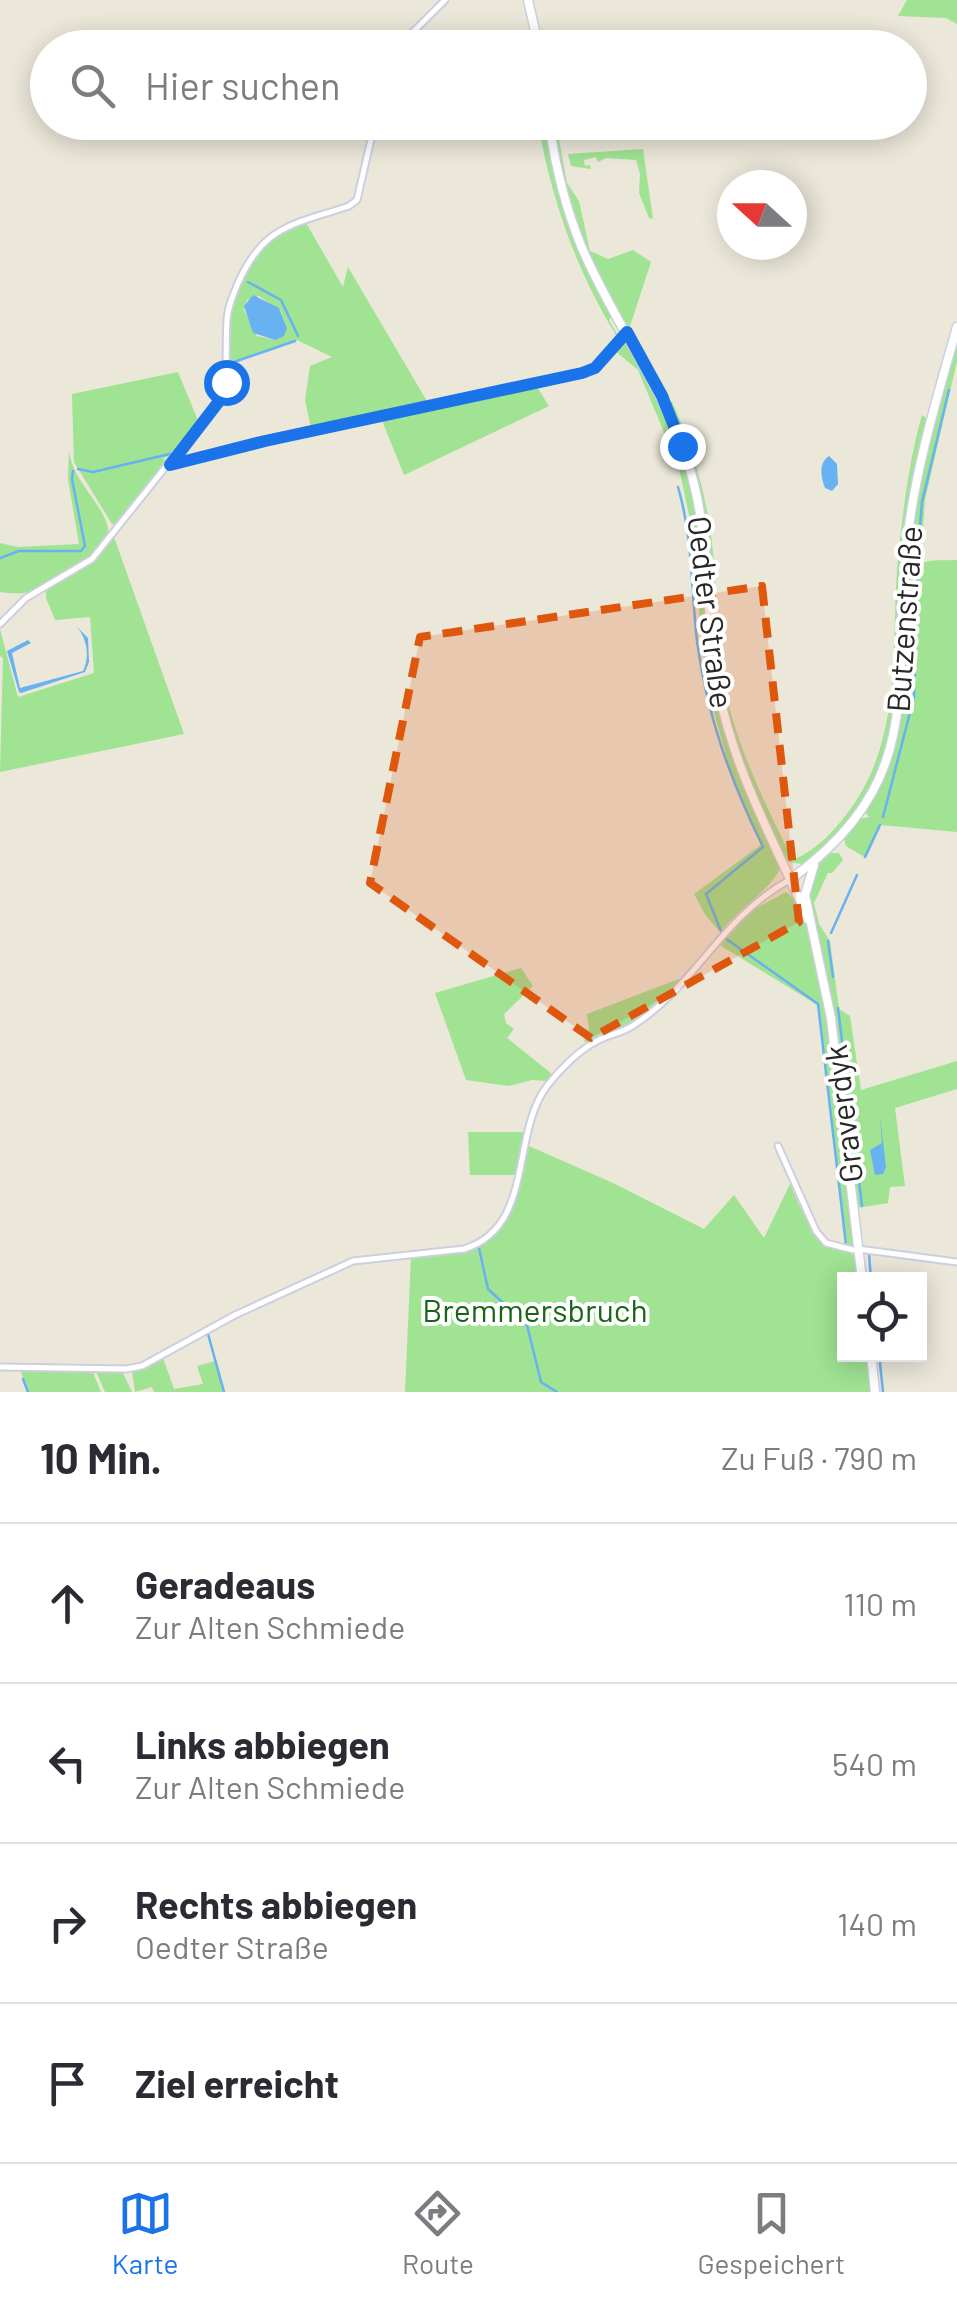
<!DOCTYPE html>
<html lang="de">
<head>
<meta charset="utf-8">
<style>
  body { margin:0; font-family:Barlow,sans-serif; background:#f2f2f3; color:#2b2b33 }
  .controls { position:absolute; right:30px; bottom:30px; display:grid; overflow:hidden; border-radius:0px; box-shadow:0 5px 25px #0003 }
  .controls button { width:90px; height:90px; display:grid; place-items:center; padding:0; border:0; border-bottom:2px solid #e1e1e2; background:#fff; color:#2b2b33; font:50px sans-serif }
  .compass { position:absolute; left:717px; top:170px; width:90px; height:90px; border-radius:50%; background:#fff; box-shadow:0 5px 25px #0003; rotate:291deg }
  .stop { position:absolute; width:30px; height:30px; margin:-22px; border:8px solid #1a73e8; border-radius:50%; background:#fff }
  .stop.end { background:#1a73e8; border-color:#fff; box-shadow:0 2px 10px #0008 }
  .list { margin:0; padding:0; list-style:none }
  h2 { display:flex; justify-content:space-between; align-items:center; height:130px; margin:0; padding:0 40px; font-size:42px }
  h2 small { font-size:32px; font-weight:400; color:#7c7c81 }
  .list li { display:grid; grid-template-columns:65px 1fr auto; gap:30px; align-items:center; box-sizing:border-box; height:160px; padding:0 40px; border-top:2px solid #e1e1e2 }
  .list b { display:block; font-size:38px; white-space:nowrap }
  .list p { margin:0; font-size:32px; white-space:nowrap; color:#7c7c81 }
  .list em { font-size:32px; font-style:normal; color:#7c7c81 }
  .icon { flex:none; width:55px; height:55px; fill:none; stroke:currentColor; stroke-width:2; stroke-linecap:round; stroke-linejoin:round }
  .map { position:relative; flex:none; width:957px; height:1392px; overflow:hidden }
  .search { position:absolute; background:#fff; box-shadow:0 5px 25px #0003; left:30px; right:30px; top:30px; height:110px; display:flex; align-items:center; gap:25px; box-sizing:border-box; padding:0 35px; border-radius:55px; color:#7c7c81; font-size:38px }
  .sheet { height:770px; background:#fff }
  nav { display:flex; justify-content:space-around; align-items:center; box-sizing:border-box; height:140px; border-top:2px solid #e1e1e2; background:#fff; font-size:28px; color:#7c7c81 }
  nav a { display:grid; justify-items:center; gap:5px }
  nav .on { color:#1a73e8 }
  .map>svg:first-child { display:block }
  .green { fill:#9fe393; fill-rule:evenodd }
  .water { fill:#68b2f1 }
  .lines { fill:none; stroke-linecap:round; stroke-linejoin:round }
  .stream { stroke:#68b2f1; stroke-width:2.5 }
  .street-casing { stroke:#cecee2; stroke-width:9 }
  .secondary-casing { stroke:#cecee2; stroke-width:11 }
  .street { stroke:#fff; stroke-width:5 }
  .secondary { stroke:#fff; stroke-width:8 }
  .route { stroke:#1a73e8; stroke-width:12 }
  .marked { fill:#de570d; fill-opacity:0.2; stroke:#de570d; stroke-width:8; stroke-dasharray:20 12; stroke-linejoin:round }
  .labels { text-anchor:middle; dominant-baseline:central; stroke-width:8; stroke-linejoin:round; paint-order:stroke }
  .street-label { font-size:32px; fill:#282828; stroke:#fff }
  .park-label { font-size:32px; fill:#196517; stroke:#fff }
</style>
</head>
<body>
<div class="map">
<svg width="957" height="1392" viewBox="0 0 957 1392">
  <rect width="100%" height="100%" fill="#ebe7d9"/>
  <g class="green">
    <path d="M907,0h50v24l-11,-6 -48,-2z"/>
    <path d="M538,123h7l20,89 46,105 -2,3 8,14 4,-2 -10,13 5,-10c-40,-65 -65,-137 -78,-212z"/>
    <path d="M552,123h4l11,60 12,18 11,50 18,8 25,-9 18,12 -21,64 40,71 -4,-1 -58,-104 -29,-61 -7,-28 -9,-20z"/>
    <path d="M643,149l10,70 -4,-1 -10,-25 1,-19 -4,-14 -30,-2 -8,4 -2,-5 -12,3 1,6 5,-1 1,4 -20,-3 -3,-12z"/>
    <path d="M306,223l37,64 5,-20 80,136 -117,25 -6,-28 5,-34 22,-9 -35,-17 -68,24c0,-65 8,-118 77,-141zM259,296l22,15 6,17 -12,12 -18,-4 -13,-26 3,-10z"/>
    <path d="M957,335v26l-32,139 -4,55 -5,-1c-20,-20 32,-186 41,-219z"/>
    <path d="M622,341h7c22,46 48,91 61,140 16,58 12,118 21,176 11,75 38,143 69,211 -4,16 -45,45 -60,64l-14,-16 -12,-22 68,-50 -31,-71 -18,-64 -11,-61 -9,-115 -14,-65 -41,-98 -24,-20z"/>
    <path d="M178,372l21,51 -25,32 -11,3 5,6 -50,62 -6,-2 -38,-62 -2,-68z"/>
    <path d="M537,387l12,19 -145,69 -21,-52 1,-6z"/>
    <path d="M668,401l4,1c21,45 34,92 40,141 5,41 3,83 9,124 10,67 39,127 69,187l5,5c21,-9 37,-26 51,-44 59,-76 44,-168 52,-257 5,-47 11,-98 24,-143l5,4c-11,43 -23,89 -26,134 -6,126 15,225 -99,311l-13,-2 -5,-8c-28,-59 -53,-117 -65,-181 -7,-44 -5,-88 -11,-131 -6,-50 -21,-95 -40,-141z"/>
    <path d="M69,451c4,31 34,52 39,77 4,22 -58,57 -76,63 -10,4 -22,2 -32,1v-49l18,4 61,-3 -11,-65z"/>
    <path d="M114,537l70,197 -184,38 3,-114 -3,-2v-27l18,68 76,-24 -4,-56 -35,3 -9,-22v-10l47,-28z"/>
    <path d="M957,560v272l-76,-7 -15,33 -20,-12 -2,-7 16,-20 9,-2 -3,-4 2,-5c40,-72 40,-150 39,-231 8,-20 31,-16 50,-17z"/>
    <path d="M831,853h8l4,7 -11,13h-4l-14,30 5,21 11,17 9,68 11,7 11,74 96,-29v28l-62,19 10,78 -15,1 -2,16 -31,5 -24,-203 -25,-112 10,-28z"/>
    <path d="M786,892c38,25 53,221 59,270 3,25 13,61 8,84h-5l-4,-20 -25,-220 -101,-62 31,-32z"/>
    <path d="M521,968l12,18 -29,28 2,9 8,6 -7,9 45,36 -5,7 -15,-1 -23,6 -43,-6 -31,-87z"/>
    <path d="M684,977l-49,44 -47,22 -4,-2 5,-12 -2,-15z"/>
    <path d="M468,1132h58l-8,43h-48z"/>
    <path d="M529,1146l84,37 91,46 30,-34 30,43 26,-54c13,29 22,58 54,68l4,-4 8,11 3,20 -15,1v74l24,1 5,37h-468l6,-135c18,-2 39,-1 56,-6 43,-13 54,-65 62,-105z"/>
    <path d="M208,1331l17,61h-71l-2,-5 -17,5 -3,-20 31,-14 11,31 29,-5 -6,-18 18,-5z"/>
    <path d="M95,1369l27,2 10,21h-27z"/>
    <path d="M20,1370h72l9,22h-72z"/>
  </g>
  <g class="water">
    <path d="M253,295l26,13 8,20 -3,8 -9,4 -22,-7 -9,-27z"/>
    <path d="M829,456l8,8 1,20 -6,7 -7,-3c-4,-10 -7,-25 4,-32z"/>
    <path d="M76,626l12,12 1,24 -4,10 -64,21 -2,-1 -12,-41 21,-11 3,3 -19,10 8,35 63,-17c8,-16 3,-34 -7,-45z"/>
    <path d="M880,1115l6,52 -3,7 -8,1 -5,-25 12,-7z"/>
  </g>
  <g class="lines">
    <g class="stream">
      <path d="M248,282l33,18 17,36"/>
      <path d="M231,363l64,-22"/>
      <path d="M204,415l15,-22"/>
      <path d="M78,469l15,3 81,-19"/>
      <path d="M678,487c15,51 13,102 19,154 10,75 33,138 66,206l-57,47 15,37"/>
      <path d="M918,552l4,-50 27,-112"/>
      <path d="M0,558l19,-7h62l4,-5 -13,-67 1,-8"/>
      <path d="M883,817l31,-120 4,-132"/>
      <path d="M865,857l15,-32"/>
      <path d="M831,933l26,-58"/>
      <path d="M725,938l93,66 28,241"/>
      <path d="M828,941l5,36"/>
      <path d="M838,1008l24,198"/>
      <path d="M479,1248l9,41 39,36 14,57 16,10"/>
      <path d="M869,1253l2,27"/>
      <path d="M208,1334l16,58"/>
      <path d="M879,1354l4,38"/>
      <path d="M23,1379l5,13"/>
    </g>
    <g class="street-casing">
      <g id="street">
        <path d="M397,48l48,-48"/>
        <path d="M173,464l92,-23 317,-68 13,-5 30,-34"/>
        <path d="M0,624l26,-26 66,-39 128,-160c9,-26 5,-51 7,-78 0,-12 6,-26 11,-38 26,-58 54,-58 111,-77l8,-6 18,-78"/>
        <path d="M778,1146l38,85 10,12 27,7"/>
        <path d="M858,1249l99,13"/>
        <path d="M0,1367l126,2 16,-3 93,-51 118,-54 111,-12c71,-22 46,-114 83,-163 13,-17 33,-37 52,-46 11,-6 24,-7 35,-15 64,-42 87,-108 157,-146"/>
      </g>
    </g>
    <g class="secondary-casing">
      <g id="secondary">
        <path d="M528,0l11,48"/>
        <path d="M549,122c6,43 16,85 33,126 32,75 82,139 107,218 23,74 15,151 30,226 16,81 57,153 89,227"/>
        <path d="M814,865l-9,30 26,123 31,262"/>
        <path d="M791,879c138,-101 100,-192 116,-337 8,-73 30,-144 50,-215"/>
        <path d="M871,1354l4,38"/>
      </g>
    </g>
    <use href="#street" class="street"/>
    <use href="#secondary" class="secondary"/>
  </g>
  <g class="lines">
    <path class="route" d="M226,382l-6,18 -50,65 95,-24 317,-68 13,-5 32,-36 35,64 20,50"/>
  </g>
  <path class="marked" d="M762,586l37,336 -208,116 -221,-155 50,-246z"/>
  <g class="labels">
    <g class="street-label">
      <text transform="translate(712 612) rotate(83)">Oedter Straße</text>
      <text transform="translate(903 619) rotate(-86)">Butzenstraße</text>
      <text transform="translate(842 1114) rotate(-97)">Graverdyk</text>
    </g>
    <g class="park-label">
      <text x="535" y="1309">Bremmersbruch</text>
    </g>
  </g>
</svg>
<div class="controls">
<button><svg class="icon" aria-label="locate" viewBox="0 0 24 24"><circle cx="12" cy="12" r="6"/><path d="M12 2v4M12 18v4M2 12h4M18 12h4"/></svg></button>
</div>
<svg class="compass" viewBox="-18 -18 36 36"><path d="M0-13l5 13h-10z" fill="#e53935"/><path d="M0 13l5-13h-10z" fill="#7c7c81"/></svg>
<div class="stop" style="left:226px;top:382px"></div>
<div class="stop end" style="left:682px;top:446px"></div>
<div class="search"><svg class="icon" aria-label="search" viewBox="0 0 24 24"><circle cx="10" cy="10" r="6"/><path d="M15 15l6 6"/></svg>Hier suchen</div>
</div>
<section class="sheet">
<h2>10 Min.<small>Zu Fuß · 790 m</small></h2>
<ul class="list">
<li><svg class="icon" aria-label="ahead" viewBox="0 0 24 24"><path d="M12 20V5M6 11l6-6 6 6"/></svg><div><b>Geradeaus</b><p>Zur Alten Schmiede</p></div><em>110 m</em></li>
<li><svg class="icon" aria-label="left" viewBox="0 0 24 24"><path d="M17 20v-9H6M10 6l-5 5 5 5"/></svg><div><b>Links abbiegen</b><p>Zur Alten Schmiede</p></div><em>540 m</em></li>
<li><svg class="icon" aria-label="right" viewBox="0 0 24 24"><path d="M7 20v-9h11M14 6l5 5-5 5"/></svg><div><b>Rechts abbiegen</b><p>Oedter Straße</p></div><em>140 m</em></li>
<li><svg class="icon" aria-label="arrive" viewBox="0 0 24 24"><path d="M6 21V4h12l-3 4 3 4H6"/></svg><div><b>Ziel erreicht</b></div></li>
</ul>
</section>
<nav>
<a class="on"><svg class="icon" aria-label="map" viewBox="0 0 24 24"><path d="M3 6l6-2 6 2 6-2v14l-6 2-6-2-6 2zM9 4v14M15 6v14"/></svg>Karte</a>
<a><svg class="icon" aria-label="directions" viewBox="0 0 24 24"><path d="M12 3l9 9-9 9-9-9zM9 14v-3h6M13 9l2 2-2 2"/></svg>Route</a>
<a><svg class="icon" aria-label="saved" viewBox="0 0 24 24"><path d="M7 4h10v16l-5-4-5 4z"/></svg>Gespeichert</a>
</nav>
</body>
</html>
